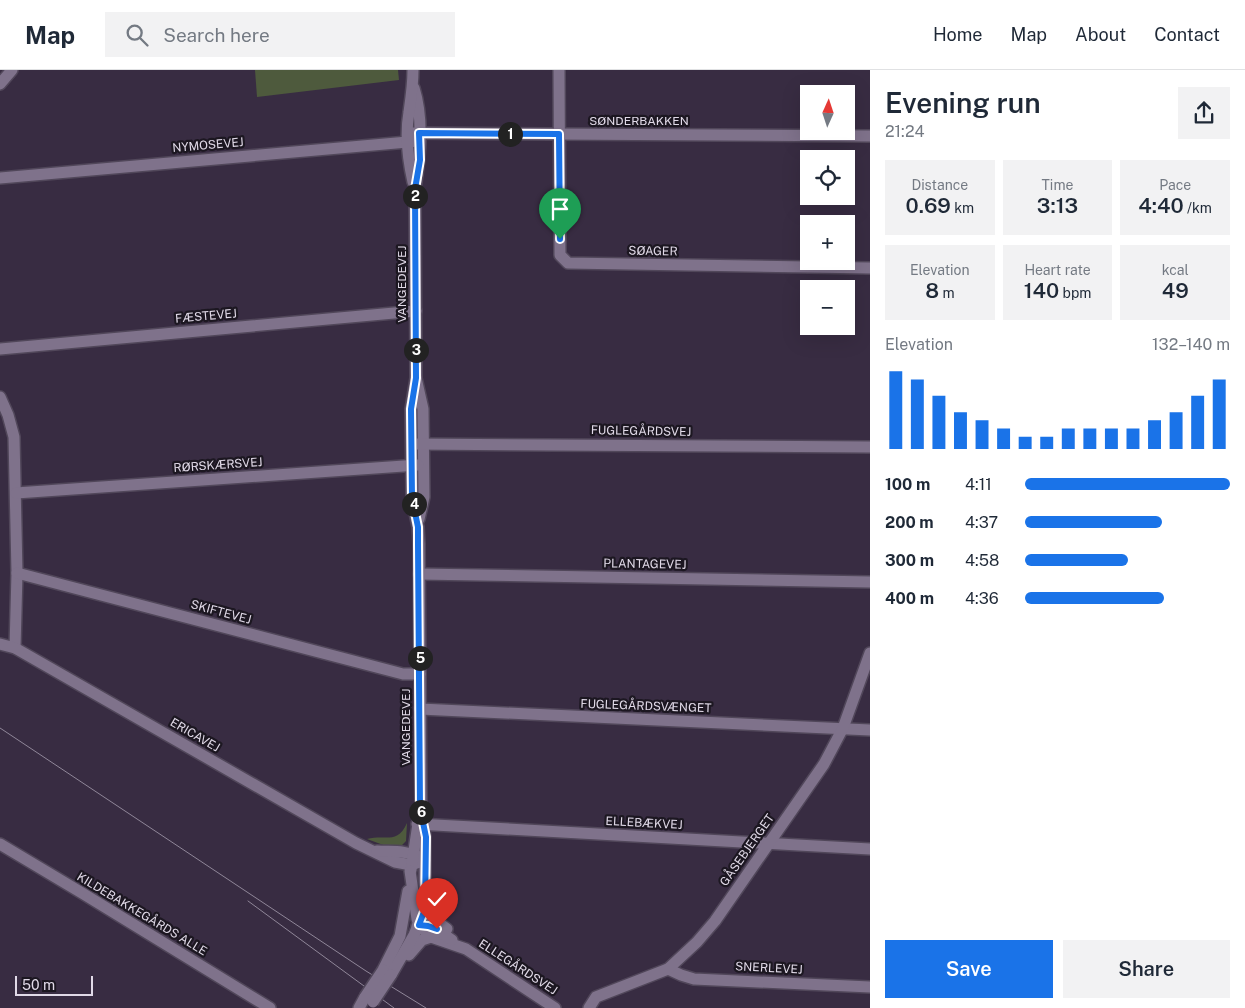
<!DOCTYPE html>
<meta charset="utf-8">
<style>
:root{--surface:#fff;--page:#f2f2f3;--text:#1f2937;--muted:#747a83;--line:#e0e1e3;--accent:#1a73e8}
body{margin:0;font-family:"Public Sans",sans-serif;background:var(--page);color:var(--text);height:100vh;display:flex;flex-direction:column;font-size:19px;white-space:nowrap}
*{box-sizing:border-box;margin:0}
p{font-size:16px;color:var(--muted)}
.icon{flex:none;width:28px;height:28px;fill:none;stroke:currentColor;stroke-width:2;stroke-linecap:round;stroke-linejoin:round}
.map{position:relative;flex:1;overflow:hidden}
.panel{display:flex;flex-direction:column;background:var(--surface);width:375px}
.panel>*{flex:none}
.needle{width:32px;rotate:3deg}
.controls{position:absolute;left:800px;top:15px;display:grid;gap:10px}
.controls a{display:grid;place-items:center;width:55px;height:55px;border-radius:0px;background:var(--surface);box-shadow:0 5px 20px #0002;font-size:25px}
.scale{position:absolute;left:15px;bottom:12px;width:78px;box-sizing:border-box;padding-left:5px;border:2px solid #e1dae8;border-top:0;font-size:14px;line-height:18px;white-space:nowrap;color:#e1dae8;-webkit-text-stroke:4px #1c1721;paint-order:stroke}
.pin{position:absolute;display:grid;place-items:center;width:42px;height:42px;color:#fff;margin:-51px -21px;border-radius:50% 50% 50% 0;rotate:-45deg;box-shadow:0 0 5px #0007}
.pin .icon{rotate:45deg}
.km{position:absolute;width:25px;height:25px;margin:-12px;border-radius:50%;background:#222;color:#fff;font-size:14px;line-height:25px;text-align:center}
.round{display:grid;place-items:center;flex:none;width:52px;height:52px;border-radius:0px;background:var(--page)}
.summary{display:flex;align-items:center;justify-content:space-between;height:85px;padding:0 15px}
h1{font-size:28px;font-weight:600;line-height:38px}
.figures{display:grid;grid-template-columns:repeat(3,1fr);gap:8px;height:85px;padding:5px 15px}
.figures div{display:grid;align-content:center;border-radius:0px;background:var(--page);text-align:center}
.figures b{font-size:21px;font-weight:600}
.figures small{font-size:14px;font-weight:400}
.figures p{font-size:14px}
.chart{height:140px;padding:10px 15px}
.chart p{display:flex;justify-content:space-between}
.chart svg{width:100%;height:90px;margin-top:5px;stroke:var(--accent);stroke-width:6}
.primary-button{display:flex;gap:10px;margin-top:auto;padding:10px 15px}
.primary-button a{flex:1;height:58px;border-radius:0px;background:var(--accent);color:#fff;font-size:20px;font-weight:600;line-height:58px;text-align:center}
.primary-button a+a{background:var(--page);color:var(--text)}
ul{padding:0 15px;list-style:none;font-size:16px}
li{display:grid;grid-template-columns:80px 60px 1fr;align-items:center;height:38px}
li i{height:12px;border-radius:6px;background:var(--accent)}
header{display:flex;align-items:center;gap:30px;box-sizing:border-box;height:70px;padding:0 25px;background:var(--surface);border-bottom:1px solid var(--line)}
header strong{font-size:24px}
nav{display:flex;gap:28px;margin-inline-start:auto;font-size:18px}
.search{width:350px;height:45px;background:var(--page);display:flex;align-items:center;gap:12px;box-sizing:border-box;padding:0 18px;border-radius:0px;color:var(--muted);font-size:19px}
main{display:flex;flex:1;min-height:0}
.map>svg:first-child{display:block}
</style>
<header>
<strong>Map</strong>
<div class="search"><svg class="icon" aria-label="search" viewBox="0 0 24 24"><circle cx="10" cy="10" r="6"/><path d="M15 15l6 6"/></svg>Search here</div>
<nav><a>Home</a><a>Map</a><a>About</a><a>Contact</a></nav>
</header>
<main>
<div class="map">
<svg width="870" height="938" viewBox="0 0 870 938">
<rect width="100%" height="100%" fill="#382c42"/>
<g fill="#4e5a3d">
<polygon points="255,0 398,0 399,10 257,27"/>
<path d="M407,753L406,771L399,778L386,776L367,769C386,764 397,775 407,753Z"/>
</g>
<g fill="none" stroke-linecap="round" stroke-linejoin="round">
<defs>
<g id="minor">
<polyline points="559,0 560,185 568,193 870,198"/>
<polyline points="0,14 12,0"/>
<path d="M414,18C424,50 420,86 415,119L416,308L423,339L424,427L419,449"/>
<polyline points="408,63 870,66"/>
<polyline points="0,108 419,71"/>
<path d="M413,112C408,90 405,65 409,42C411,28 413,15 413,0"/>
<polyline points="0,279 416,241"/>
<polyline points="0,327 8,345 14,367 17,503 15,578"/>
<polyline points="412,374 870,377"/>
<polyline points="16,423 418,395"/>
<polyline points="17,503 403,604 420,604"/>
<polyline points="419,504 870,512"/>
<polyline points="0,574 15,578 356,773 395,792 411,795 425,790"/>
<polyline points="420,639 870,660"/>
<polyline points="417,754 870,779"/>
<polyline points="0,774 82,823 270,938"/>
<path d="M377,781C390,782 405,780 417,786"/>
<polyline points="411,800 419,747"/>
<polyline points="410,801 417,849 419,855 431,867 466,879 555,938"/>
<polyline points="425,839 431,847 447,859"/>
<polyline points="417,856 433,857 452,870"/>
<polyline points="409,885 422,870 431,867"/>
<polyline points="668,899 681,905 694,909 870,917"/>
<polyline points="383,900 400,866 408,821"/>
<polyline points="391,905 414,865 425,839 425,767 421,738 419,474 418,457 412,428 411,339 416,308"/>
<polyline points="359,938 365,927"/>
<polyline points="589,938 596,927 668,899 697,872 715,851 824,694 843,658 870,583"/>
</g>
</defs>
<use href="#minor" stroke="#51475a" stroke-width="14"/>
<use href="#minor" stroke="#7f728b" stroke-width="11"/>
<g stroke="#908799" stroke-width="1">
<polyline points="0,658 366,901 426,938"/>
<polyline points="248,831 394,938"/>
</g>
<defs>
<g id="minor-bridge">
<polyline points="365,927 383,900"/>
<polyline points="373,932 391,905"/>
</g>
</defs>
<use href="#minor-bridge" stroke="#51475a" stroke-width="14" stroke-linecap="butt"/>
<use href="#minor-bridge" stroke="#7f728b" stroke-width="11"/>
</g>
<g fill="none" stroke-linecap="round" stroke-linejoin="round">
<defs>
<polyline id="route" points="437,859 428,856 419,855 425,839 426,767 420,738 418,474 418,457 412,428 411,339 416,308 415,119 420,90 419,63 559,64 560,169"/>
</defs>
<use href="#route" stroke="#fff" stroke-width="10"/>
<use href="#route" stroke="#1a73e8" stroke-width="6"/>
</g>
<g text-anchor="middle" stroke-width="4.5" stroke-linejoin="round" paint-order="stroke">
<g font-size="12" fill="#e1dae8" stroke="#1c1721">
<text x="639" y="55">SØNDERBAKKEN</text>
<text transform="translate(208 75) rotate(-5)" y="4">NYMOSEVEJ</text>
<text transform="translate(653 181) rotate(1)" y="4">SØAGER</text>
<text transform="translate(402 214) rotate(-90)" y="4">VANGEDEVEJ</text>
<text transform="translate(206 246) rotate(-5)" y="4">FÆSTEVEJ</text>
<text transform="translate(641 361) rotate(1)" y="4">FUGLEGÅRDSVEJ</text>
<text transform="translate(218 395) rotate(-4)" y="4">RØRSKÆRSVEJ</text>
<text transform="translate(645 494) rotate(1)" y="4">PLANTAGEVEJ</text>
<text transform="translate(221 542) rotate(15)" y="4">SKIFTEVEJ</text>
<text transform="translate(646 636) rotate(2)" y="4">FUGLEGÅRDSVÆNGET</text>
<text transform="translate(406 657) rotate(-90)" y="4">VANGEDEVEJ</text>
<text transform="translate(195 665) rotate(30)" y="4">ERICAVEJ</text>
<text transform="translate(644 753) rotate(3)" y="4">ELLEBÆKVEJ</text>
<text transform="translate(747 780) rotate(-55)" y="4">GÅSEBJERGET</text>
<text transform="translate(142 844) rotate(31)" y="4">KILDEBAKKEGÅRDS ALLE</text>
<text transform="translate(518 897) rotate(33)" y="4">ELLEGÅRDSVEJ</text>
<text transform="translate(769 898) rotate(3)" y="4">SNERLEVEJ</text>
</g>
</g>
</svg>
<div class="controls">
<a><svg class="needle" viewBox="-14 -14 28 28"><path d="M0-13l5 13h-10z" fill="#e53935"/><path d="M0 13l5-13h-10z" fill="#747a83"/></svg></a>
<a><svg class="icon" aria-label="locate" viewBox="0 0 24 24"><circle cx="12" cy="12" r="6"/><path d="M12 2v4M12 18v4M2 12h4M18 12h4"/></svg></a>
<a>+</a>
<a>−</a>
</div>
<div class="scale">50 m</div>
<div class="pin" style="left:560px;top:169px;background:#1e9e55"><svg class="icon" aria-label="arrive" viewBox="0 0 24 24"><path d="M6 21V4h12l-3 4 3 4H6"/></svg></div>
<div class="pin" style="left:437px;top:859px;background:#d93025"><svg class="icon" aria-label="check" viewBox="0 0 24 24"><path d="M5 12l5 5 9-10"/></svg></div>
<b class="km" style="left:510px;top:64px">1</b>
<b class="km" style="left:415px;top:126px">2</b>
<b class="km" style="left:416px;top:280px">3</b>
<b class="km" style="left:414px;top:434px">4</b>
<b class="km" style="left:420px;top:588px">5</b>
<b class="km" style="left:421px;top:742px">6</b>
</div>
<section class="panel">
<div class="summary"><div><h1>Evening run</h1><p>21:24</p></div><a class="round"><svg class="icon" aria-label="share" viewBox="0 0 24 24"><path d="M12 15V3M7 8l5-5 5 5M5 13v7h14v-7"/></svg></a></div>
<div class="figures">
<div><p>Distance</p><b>0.69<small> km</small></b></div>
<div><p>Time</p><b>3:13</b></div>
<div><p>Pace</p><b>4:40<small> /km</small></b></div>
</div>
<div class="figures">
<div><p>Elevation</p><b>8<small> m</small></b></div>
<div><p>Heart rate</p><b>140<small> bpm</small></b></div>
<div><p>kcal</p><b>49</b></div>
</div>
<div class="chart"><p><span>Elevation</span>132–140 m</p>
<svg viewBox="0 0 160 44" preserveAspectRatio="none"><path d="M5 44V6M15 44V10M25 44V18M35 44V26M45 44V30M55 44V34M65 44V38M75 44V38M85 44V34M95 44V34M105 44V34M115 44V34M125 44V30M135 44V26M145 44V18M155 44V10"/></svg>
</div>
<ul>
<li><b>100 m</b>4:11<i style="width:100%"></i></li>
<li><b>200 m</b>4:37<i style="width:67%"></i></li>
<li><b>300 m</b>4:58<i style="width:50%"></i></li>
<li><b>400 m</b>4:36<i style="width:68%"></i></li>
</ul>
<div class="primary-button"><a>Save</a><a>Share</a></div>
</section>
</main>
